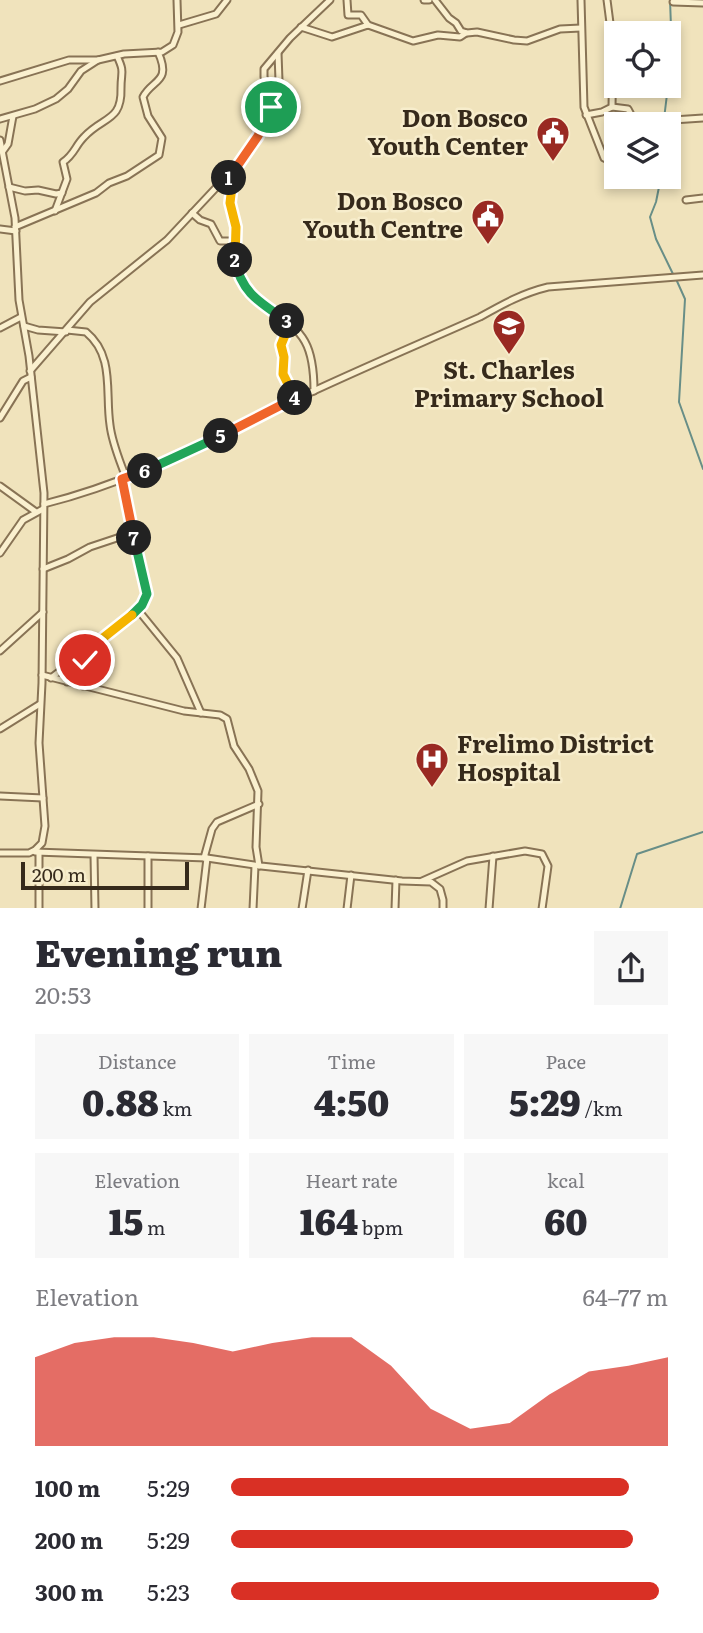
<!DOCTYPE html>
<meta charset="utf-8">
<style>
:root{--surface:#fff;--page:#f7f7f7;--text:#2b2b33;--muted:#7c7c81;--accent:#d93025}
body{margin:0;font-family:Literata,serif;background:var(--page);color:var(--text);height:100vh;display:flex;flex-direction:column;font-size:26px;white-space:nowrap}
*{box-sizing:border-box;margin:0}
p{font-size:23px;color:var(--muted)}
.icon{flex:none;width:38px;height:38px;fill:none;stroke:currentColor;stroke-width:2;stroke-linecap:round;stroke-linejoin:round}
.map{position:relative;height:908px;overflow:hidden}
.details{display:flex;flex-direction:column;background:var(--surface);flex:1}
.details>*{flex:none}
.buttons{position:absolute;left:604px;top:21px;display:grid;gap:14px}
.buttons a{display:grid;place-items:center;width:77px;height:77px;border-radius:0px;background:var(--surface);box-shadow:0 4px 10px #0003;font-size:35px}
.scale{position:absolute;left:21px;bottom:18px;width:168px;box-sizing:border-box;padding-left:7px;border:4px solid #362a1b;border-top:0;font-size:19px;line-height:24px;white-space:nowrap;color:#362a1b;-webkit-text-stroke:5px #f7edcc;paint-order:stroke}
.pin{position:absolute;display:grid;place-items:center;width:60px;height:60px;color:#fff;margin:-30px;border:4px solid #fff;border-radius:50%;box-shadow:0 2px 7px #0007}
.km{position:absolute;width:35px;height:35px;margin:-18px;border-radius:50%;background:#222;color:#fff;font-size:19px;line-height:35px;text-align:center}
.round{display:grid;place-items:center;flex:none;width:74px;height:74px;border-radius:0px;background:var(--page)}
.summary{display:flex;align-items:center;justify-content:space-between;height:119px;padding:0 35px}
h1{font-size:38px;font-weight:800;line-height:52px}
.stats{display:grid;grid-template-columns:repeat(3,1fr);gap:10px;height:119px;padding:7px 35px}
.stats div{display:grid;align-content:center;border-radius:0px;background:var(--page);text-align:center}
.stats b{font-size:35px;font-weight:800}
.stats small{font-size:19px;font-weight:400}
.stats p{font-size:19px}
.chart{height:196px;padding:14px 35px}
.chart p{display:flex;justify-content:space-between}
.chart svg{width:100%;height:126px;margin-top:7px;fill:var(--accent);opacity:.7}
ul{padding:0 35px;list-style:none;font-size:23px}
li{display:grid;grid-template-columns:112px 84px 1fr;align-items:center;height:52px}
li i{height:18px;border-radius:9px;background:var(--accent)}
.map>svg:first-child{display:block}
</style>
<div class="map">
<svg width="703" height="909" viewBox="0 0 703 909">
<rect width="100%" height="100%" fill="#f0e3bc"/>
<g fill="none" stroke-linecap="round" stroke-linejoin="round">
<g stroke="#688e87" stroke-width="2">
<polyline points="668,81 672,54 670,0"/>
<polyline points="664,119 668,86"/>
<polyline points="661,177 656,202 650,217 656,239 673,274"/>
<polyline points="676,279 685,299 679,402 703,469"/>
<polyline points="620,909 637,854 703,832"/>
</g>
<defs>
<g id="street">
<polyline points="347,0 348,15 361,15 368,25"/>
<polyline points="424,0 429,0"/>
<polyline points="435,0 449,18 456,23 461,31 467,33 477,32 514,40 527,41 560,29 581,28"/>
<polyline points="581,0 584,107 604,158 610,161 616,157"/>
<polyline points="673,2 703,3"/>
<polyline points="179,25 216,14 227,0"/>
<polyline points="301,27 332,37 368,25 413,41 438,35 460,37 466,33"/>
<polyline points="0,81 69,60 98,60 124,54 162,52 173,45 178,32 177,0"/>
<polyline points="271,96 279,81 278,53"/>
<polyline points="612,107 628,109 636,124"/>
<polyline points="586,115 602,112 612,107 613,46 607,0"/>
<polyline points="0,119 35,109 56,99 68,89 81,71 98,60"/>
<polyline points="657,124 673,120 703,118"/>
<polyline points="0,140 15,218 19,300 29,356 44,493 42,683 39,743 45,826 42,843 35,850 29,853 0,853"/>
<polyline points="3,151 8,144 13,116"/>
<path d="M227,176C234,185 229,191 230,202C231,211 235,219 236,228C238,246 231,264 241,281C247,292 257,300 268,307C305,332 314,346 314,391"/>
<polyline points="9,187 25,191 38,190 56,194 62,193"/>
<polyline points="686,200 703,198"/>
<path d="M55,211L67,179L63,162C74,155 75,146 84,137C103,116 122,122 121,88C121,71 125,73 117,56"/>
<polyline points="192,213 200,220 211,224 220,241 229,241 235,247"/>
<path d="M15,227L96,193L109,183L127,176L159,155L162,138L148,116L143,97C152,79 172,83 158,52"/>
<polyline points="0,229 16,231"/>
<polyline points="290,322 281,342 284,357 283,370 295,399"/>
<polyline points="24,326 38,330 66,332"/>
<polyline points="0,328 21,317"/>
<path d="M67,330L86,332C115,356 105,392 110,425C112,443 120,461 126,478"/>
<polyline points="30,371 90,302 167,240 227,176 248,151 268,117 271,107 272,99 264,77 264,69 290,38 330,0"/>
<polyline points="0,418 23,381 31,377"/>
<polyline points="0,486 36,512"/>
<path d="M44,504C133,482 208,441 290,402C353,372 417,345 480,317C503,304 523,293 548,287L703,275"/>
<polyline points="0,553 23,520 43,509"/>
<polyline points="43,569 68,559 90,547 132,533"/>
<polyline points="138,610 177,658 201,713"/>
<polyline points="0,651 43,612"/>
<polyline points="42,675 184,711 220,715 227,719 234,746 249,769 258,791 256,847 259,866"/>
<polyline points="51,678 131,616 145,599 146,587 131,530 122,479"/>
<polyline points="67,682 84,662 84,653"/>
<polyline points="83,686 93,675 102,669"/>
<polyline points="0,729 40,704"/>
<polyline points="0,796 43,798"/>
<polyline points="35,852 207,858 261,866 402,881 431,882 440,889 443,900 443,909"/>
<polyline points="39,852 39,909"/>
<polyline points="94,855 95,909"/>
<polyline points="204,858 212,829 217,822 259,804"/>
<polyline points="422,881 467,861 525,851 542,854 548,866 542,909"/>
<polyline points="148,909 148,856"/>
<polyline points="201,909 207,858"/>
<polyline points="253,909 255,866"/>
<polyline points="302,909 308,870"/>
<polyline points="347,909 351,875"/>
<polyline points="395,909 396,880"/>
<polyline points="489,909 493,856"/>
</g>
</defs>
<use href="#street" stroke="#887355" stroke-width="9"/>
<use href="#street" stroke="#faf0cf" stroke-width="5"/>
</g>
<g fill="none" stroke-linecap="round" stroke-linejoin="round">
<defs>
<polyline id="split-1" points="229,178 258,136 271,107"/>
<polyline id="split-2" points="229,178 232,186 230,203 236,227 235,260"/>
<path id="split-3" d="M235,260C241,293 261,303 287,321"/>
<polyline id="split-4" points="287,321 290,323 281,345 284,357 283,374 295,398"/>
<polyline id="split-5" points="221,436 295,398"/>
<polyline id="split-6" points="145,471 221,436"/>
<polyline id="split-7" points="134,538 122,479 145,471"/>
<polyline id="split-8" points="132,615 142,605 147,594 134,538"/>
<polyline id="split-9" points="85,660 84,653 132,615"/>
</defs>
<use href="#split-1" stroke="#fff" stroke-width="14"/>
<use href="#split-2" stroke="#fff" stroke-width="14"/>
<use href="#split-3" stroke="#fff" stroke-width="14"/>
<use href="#split-4" stroke="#fff" stroke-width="14"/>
<use href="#split-5" stroke="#fff" stroke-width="14"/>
<use href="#split-6" stroke="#fff" stroke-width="14"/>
<use href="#split-7" stroke="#fff" stroke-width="14"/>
<use href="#split-8" stroke="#fff" stroke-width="14"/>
<use href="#split-9" stroke="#fff" stroke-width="14"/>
<use href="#split-1" stroke="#f0652b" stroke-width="9"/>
<use href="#split-2" stroke="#f5b400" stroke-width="9"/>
<use href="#split-3" stroke="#22a559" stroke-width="9"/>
<use href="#split-4" stroke="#f5b400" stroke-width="9"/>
<use href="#split-5" stroke="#f0652b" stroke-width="9"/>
<use href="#split-6" stroke="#22a559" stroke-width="9"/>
<use href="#split-7" stroke="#f0652b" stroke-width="9"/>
<use href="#split-8" stroke="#22a559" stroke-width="9"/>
<use href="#split-9" stroke="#f5b400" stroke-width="9"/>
</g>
<defs>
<symbol id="civic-pin" viewBox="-11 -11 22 30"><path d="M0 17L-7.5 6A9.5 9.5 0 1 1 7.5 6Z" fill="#992922" stroke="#f7edcc"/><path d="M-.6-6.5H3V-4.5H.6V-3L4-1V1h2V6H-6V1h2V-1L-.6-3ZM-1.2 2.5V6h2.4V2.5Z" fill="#fff"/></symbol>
<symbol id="school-pin" viewBox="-11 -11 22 30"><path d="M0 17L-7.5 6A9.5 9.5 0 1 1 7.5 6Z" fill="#992922" stroke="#f7edcc"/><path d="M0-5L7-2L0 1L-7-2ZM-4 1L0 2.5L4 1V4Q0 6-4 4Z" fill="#fff"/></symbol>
<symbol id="hospital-pin" viewBox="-11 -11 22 30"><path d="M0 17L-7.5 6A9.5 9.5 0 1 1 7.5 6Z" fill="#992922" stroke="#f7edcc"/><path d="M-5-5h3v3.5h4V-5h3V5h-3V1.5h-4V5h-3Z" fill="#fff"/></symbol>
</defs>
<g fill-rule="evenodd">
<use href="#civic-pin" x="534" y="114" width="38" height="52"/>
<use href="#civic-pin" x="469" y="197" width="38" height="52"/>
<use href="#school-pin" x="490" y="307" width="38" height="52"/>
<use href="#hospital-pin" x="413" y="740" width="38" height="52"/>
</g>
<g text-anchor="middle" stroke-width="5" stroke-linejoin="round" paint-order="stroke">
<g font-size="24" font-weight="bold" fill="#362a1b" stroke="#f7edcc" text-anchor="end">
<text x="528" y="127">Don Bosco<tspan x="528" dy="28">Youth Center</tspan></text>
<text x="463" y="210">Don Bosco<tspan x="463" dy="28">Youth Centre</tspan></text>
<text x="509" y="379" text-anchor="middle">St. Charles<tspan x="509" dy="28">Primary School</tspan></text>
<text x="457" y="753" text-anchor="start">Frelimo District<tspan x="457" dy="28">Hospital</tspan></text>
</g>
</g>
</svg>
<div class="buttons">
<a><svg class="icon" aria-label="locate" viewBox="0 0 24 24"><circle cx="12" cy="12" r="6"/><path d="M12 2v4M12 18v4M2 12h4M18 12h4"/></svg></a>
<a><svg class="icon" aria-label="layers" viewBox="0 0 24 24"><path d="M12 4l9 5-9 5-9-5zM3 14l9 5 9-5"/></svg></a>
</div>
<div class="scale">200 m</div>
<div class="pin" style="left:271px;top:107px;background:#1e9e55"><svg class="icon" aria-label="arrive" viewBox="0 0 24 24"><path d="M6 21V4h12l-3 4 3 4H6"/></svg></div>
<div class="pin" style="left:85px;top:660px;background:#d93025"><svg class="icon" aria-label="check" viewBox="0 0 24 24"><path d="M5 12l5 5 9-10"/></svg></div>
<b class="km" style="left:229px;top:178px">1</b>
<b class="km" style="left:235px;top:260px">2</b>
<b class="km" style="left:287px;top:321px">3</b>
<b class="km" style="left:295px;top:398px">4</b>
<b class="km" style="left:221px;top:436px">5</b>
<b class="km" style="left:145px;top:471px">6</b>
<b class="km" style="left:134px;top:538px">7</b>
</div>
<section class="details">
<div class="summary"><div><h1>Evening run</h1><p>20:53</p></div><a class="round"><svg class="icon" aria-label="share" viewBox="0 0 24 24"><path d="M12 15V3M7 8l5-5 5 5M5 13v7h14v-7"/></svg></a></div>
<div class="stats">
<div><p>Distance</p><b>0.88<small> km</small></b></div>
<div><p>Time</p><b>4:50</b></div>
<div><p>Pace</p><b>5:29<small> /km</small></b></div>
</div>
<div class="stats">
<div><p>Elevation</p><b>15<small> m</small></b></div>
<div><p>Heart rate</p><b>164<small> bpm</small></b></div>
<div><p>kcal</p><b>60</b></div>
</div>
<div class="chart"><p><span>Elevation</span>64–77 m</p>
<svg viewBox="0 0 160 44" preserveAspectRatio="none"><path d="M0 44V13L10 8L20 6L30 6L40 8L50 11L60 8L70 6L80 6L90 16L100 31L110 38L120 36L130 26L140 18L150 16L160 13V44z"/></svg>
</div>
<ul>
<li><b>100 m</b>5:29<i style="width:91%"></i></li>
<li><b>200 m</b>5:29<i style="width:92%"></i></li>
<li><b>300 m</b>5:23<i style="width:98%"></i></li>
</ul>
</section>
